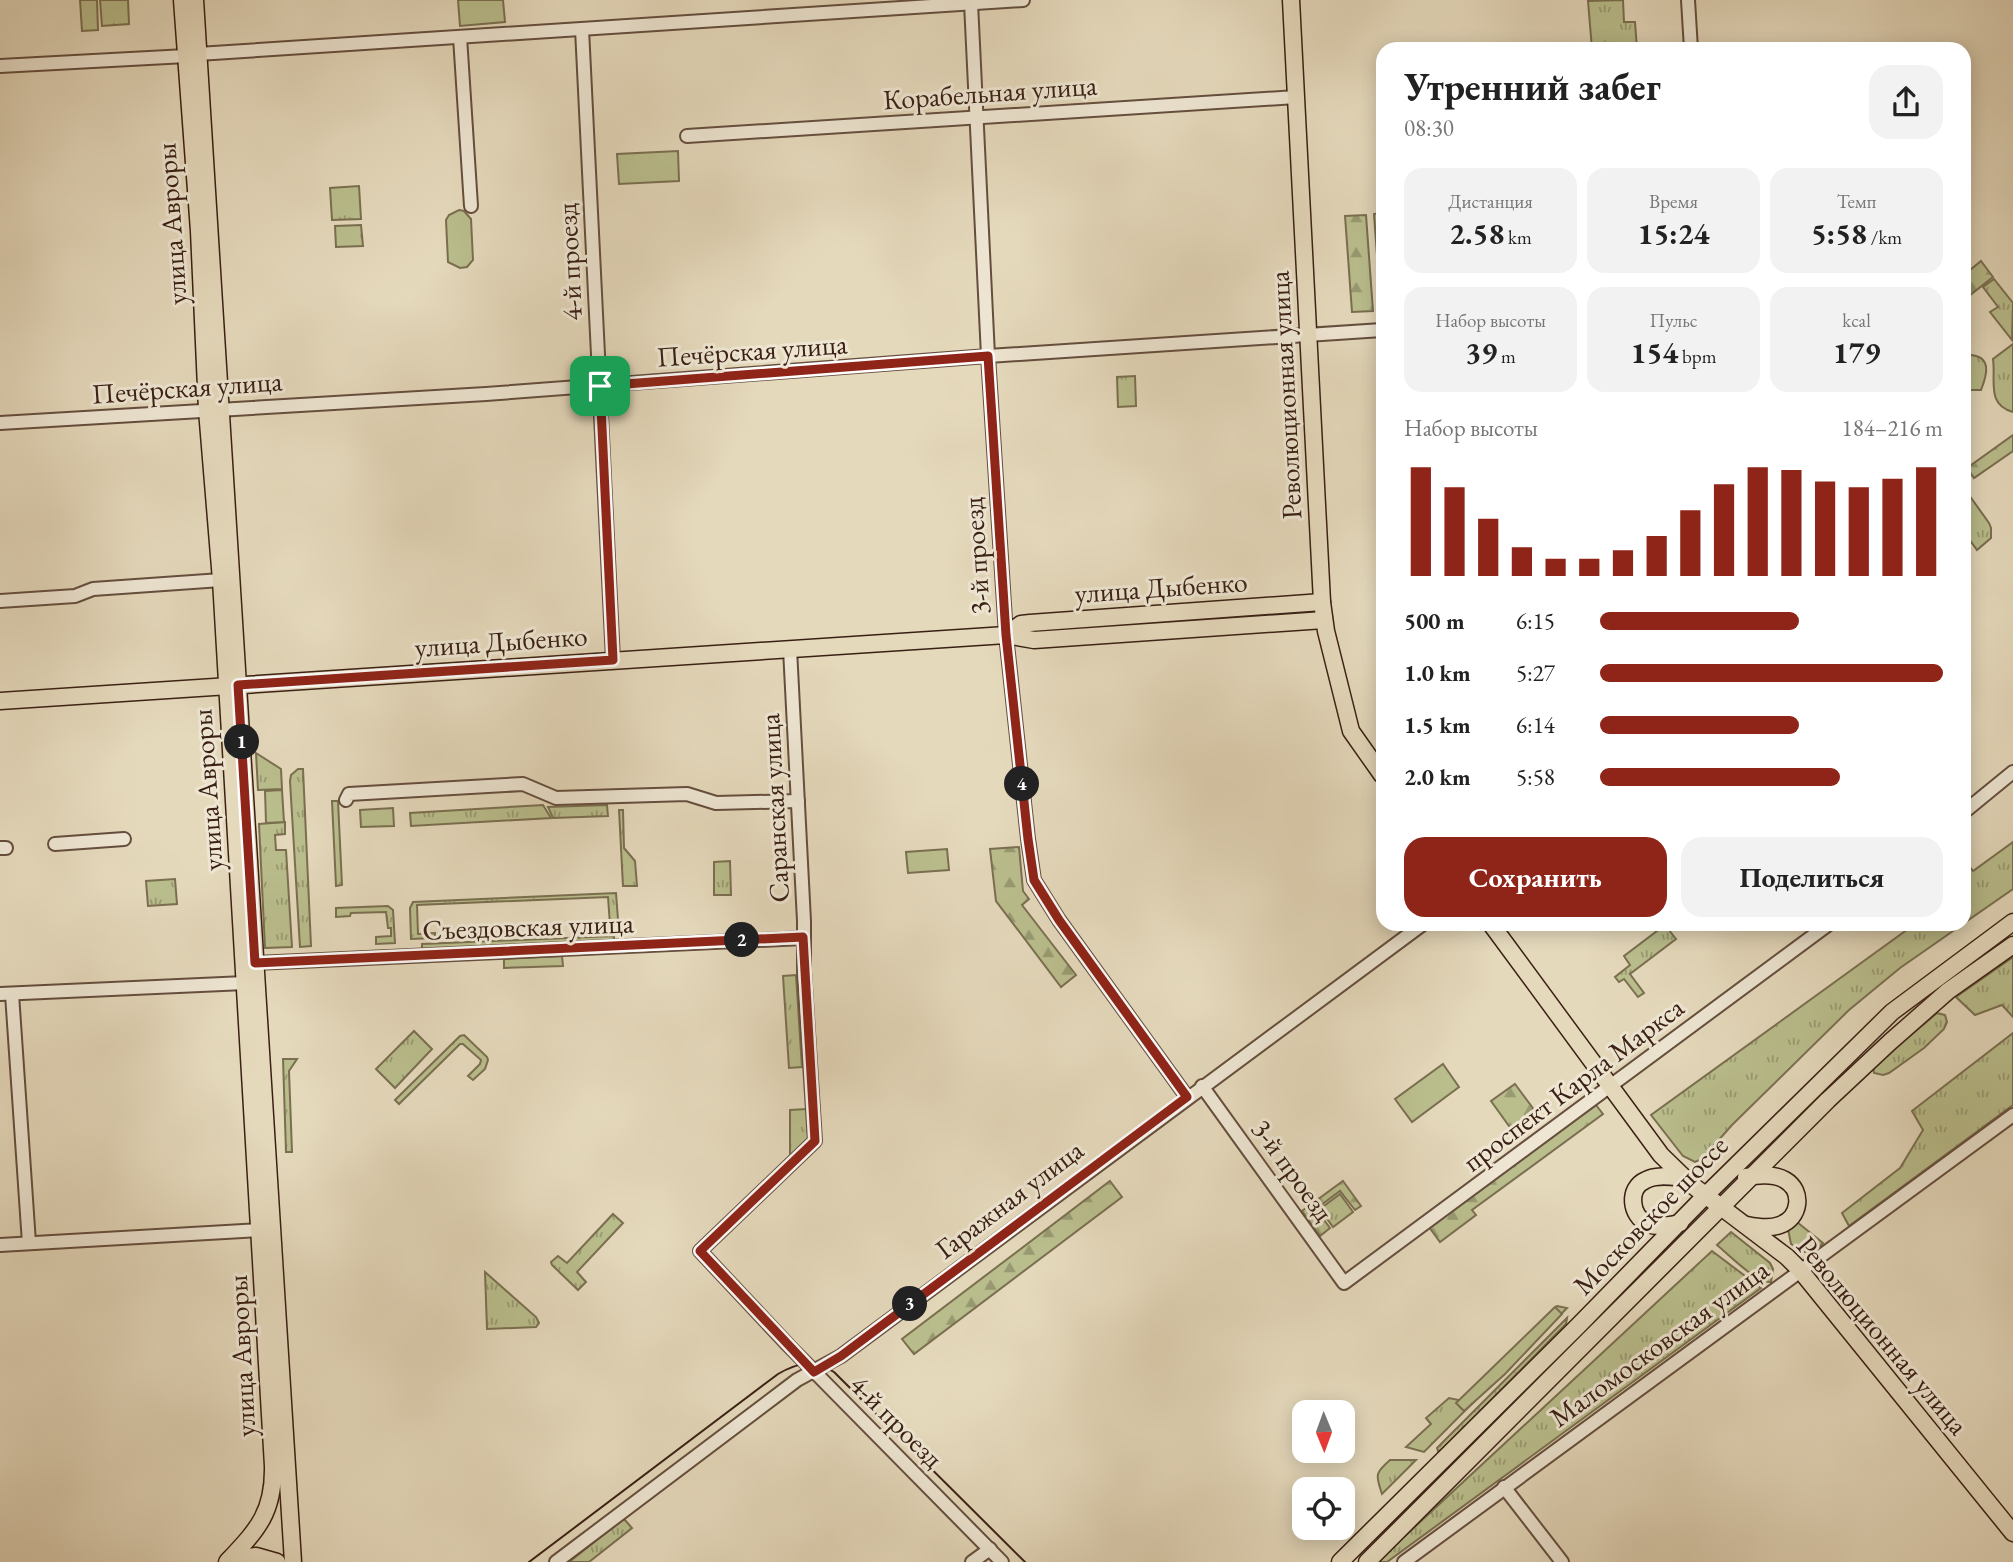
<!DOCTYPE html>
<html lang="ru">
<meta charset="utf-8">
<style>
:root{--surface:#fff;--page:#f2f2f2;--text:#222;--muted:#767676;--accent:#8f2418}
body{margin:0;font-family:"EB Garamond",serif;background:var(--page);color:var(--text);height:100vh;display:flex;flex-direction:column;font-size:26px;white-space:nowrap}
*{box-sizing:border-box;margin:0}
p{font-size:23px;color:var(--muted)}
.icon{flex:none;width:38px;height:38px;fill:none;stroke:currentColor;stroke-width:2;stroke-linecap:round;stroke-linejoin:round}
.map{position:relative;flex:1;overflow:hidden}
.sheet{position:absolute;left:1376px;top:42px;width:595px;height:889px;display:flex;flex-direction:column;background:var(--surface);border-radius:21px;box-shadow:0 4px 18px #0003}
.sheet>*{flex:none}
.needle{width:46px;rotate:179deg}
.buttons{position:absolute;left:1292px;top:1400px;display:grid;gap:14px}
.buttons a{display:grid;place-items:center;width:63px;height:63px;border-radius:14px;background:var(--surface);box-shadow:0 4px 18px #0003;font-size:35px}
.pin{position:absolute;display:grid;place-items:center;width:60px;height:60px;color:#fff;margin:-30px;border-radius:14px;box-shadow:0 4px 10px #0006}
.km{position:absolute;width:35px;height:35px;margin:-18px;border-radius:50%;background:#222;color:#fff;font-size:19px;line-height:35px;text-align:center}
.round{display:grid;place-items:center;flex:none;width:74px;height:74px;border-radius:21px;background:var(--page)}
.head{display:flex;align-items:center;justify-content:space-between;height:119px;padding:0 28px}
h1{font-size:38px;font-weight:700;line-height:52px}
.metrics{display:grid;grid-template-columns:repeat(3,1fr);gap:10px;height:119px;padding:7px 28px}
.metrics div{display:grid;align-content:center;border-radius:18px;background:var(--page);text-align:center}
.metrics b{font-size:30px;font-weight:700}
.metrics small{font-size:19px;font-weight:400}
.metrics p{font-size:19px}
.chart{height:196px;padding:14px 28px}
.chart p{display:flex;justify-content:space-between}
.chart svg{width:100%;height:126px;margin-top:7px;stroke:var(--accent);stroke-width:6}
.primary-button{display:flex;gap:14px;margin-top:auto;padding:14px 28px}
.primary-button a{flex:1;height:80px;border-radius:21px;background:var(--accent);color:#fff;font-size:28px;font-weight:700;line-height:80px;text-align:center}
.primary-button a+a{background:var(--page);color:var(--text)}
ul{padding:0 28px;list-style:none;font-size:23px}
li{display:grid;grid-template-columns:112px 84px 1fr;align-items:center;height:52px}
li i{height:18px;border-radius:9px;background:var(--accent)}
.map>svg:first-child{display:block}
</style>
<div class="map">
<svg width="2013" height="1562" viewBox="0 0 2013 1562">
<defs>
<pattern id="grass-tufts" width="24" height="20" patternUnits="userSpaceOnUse" patternTransform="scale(1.75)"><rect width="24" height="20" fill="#babe8d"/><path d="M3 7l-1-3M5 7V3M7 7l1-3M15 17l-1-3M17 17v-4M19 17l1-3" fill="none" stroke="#989a72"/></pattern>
<pattern id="forest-firs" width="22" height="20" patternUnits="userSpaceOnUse" patternTransform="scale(1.75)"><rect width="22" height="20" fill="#babe8d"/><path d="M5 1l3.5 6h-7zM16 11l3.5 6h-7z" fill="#989a72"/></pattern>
</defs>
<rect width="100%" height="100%" fill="#e5d9bc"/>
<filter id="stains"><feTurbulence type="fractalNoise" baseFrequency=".00286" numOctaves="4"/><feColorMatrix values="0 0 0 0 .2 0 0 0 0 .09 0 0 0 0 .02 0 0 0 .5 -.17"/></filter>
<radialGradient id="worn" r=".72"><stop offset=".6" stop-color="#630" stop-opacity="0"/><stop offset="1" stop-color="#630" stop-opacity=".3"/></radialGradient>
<g fill="url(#grass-tufts)" stroke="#7a6f50" stroke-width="2">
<polygon points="100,0 128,0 129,24 102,26"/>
<polygon points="1623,0 1624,22 1635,22 1637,49 1592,49 1588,1"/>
<polygon points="359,186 361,219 332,220 330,188"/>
<polygon points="361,225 363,246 336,247 335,226"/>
<polygon points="1994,279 2013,303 2012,340 1990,312 1998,307 1983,287"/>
<path d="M2013,344V412C1986,405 1996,380 1993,359Z"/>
<path d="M1971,355C1992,357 1987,375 1981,390H1964V361Z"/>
<polygon points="1135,376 1136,406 1118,407 1117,377"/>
<polygon points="1964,488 1989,523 1991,528 1991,538 1977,550 1964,532"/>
<polygon points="1294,610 1294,615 1028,635 1025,629"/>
<polygon points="256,753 281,769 282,789 258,790"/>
<polygon points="298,769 303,769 311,946 300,947 290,781 291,775"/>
<polygon points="332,801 338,801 342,885 336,886"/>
<polygon points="543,805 551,818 411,826 410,813"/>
<polygon points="607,805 608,816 553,818 548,807"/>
<polygon points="619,810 623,810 624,848 635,861 637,886 623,886"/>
<polygon points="285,822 285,834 275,835 276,850 286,850 292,947 265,948 259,824"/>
<polygon points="2013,842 2013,889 1964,923 1964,859 1973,871"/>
<polygon points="730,861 731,895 714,895 714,862"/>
<polygon points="175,879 177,904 148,906 146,881"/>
<polygon points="616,893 619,933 597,934 597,926 610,925 608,897 417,905 418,934 435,933 435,938 411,939 410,908 413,902"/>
<polygon points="388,906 393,910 395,943 376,944 376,937 391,936 391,928 388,928 386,912 351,913 350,916 336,917 336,908"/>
<polygon points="1915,924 1963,924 1900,968 1849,1010 1732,1125 1702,1159 1695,1162 1683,1156 1651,1115"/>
<polygon points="1665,925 1676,939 1630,974 1644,993 1638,997 1624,979 1619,982 1615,977 1630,965 1624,956"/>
<polygon points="614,936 614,946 422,951 422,944"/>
<polygon points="562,956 563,966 504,968 504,959"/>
<polygon points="2013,957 2013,1017 2002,1005 1975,1015 1956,997"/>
<polygon points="796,975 802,1067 789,1068 783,976"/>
<polygon points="1937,1013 1945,1015 1947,1022 1944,1029 1924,1048 1889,1073 1883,1075 1874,1073 1873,1067"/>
<polygon points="414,1031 432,1049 395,1088 376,1069"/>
<polygon points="2013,1033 2013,1105 1849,1226 1842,1213 1900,1168 1923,1130 1912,1111"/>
<polygon points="464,1035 487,1057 488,1060 485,1069 473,1080 468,1076 480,1064 481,1060 463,1044 460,1044 399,1104 395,1100 460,1036"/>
<polygon points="283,1059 297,1059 289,1071 292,1152 286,1152"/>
<polygon points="807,1109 810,1140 790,1158 790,1110"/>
<polygon points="1340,1194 1353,1212 1333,1227 1320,1209"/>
<polygon points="613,1214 623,1223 577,1272 586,1282 578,1290 552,1265 551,1262 558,1256 567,1263"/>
<polygon points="1792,1218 1823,1243 1816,1250 1804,1252 1791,1244 1788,1229"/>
<path d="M1731,1232L1770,1263L1773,1269L1771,1282C1756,1283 1729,1255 1717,1245Z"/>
<polygon points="1712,1251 1761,1288 1387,1562 1377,1562"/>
<polygon points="485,1272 536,1317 539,1323 536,1327 487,1329"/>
<polygon points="1557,1306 1567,1308 1424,1452 1406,1447 1431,1424 1426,1418 1449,1398 1463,1401"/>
<polygon points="1567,1318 1566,1324 1441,1450 1438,1451 1437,1448"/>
<path d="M1390,1460H1416L1382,1494C1376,1475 1374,1474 1390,1460Z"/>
<polygon points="622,1520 625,1520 632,1528 589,1562 569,1562"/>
</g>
<g fill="url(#forest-firs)" stroke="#7a6f50" stroke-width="2">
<polygon points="1382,213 1382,310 1381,310 1374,214"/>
<polygon points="1366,215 1373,311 1352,312 1345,216"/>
<polygon points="1981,261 1993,277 1964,300 1964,275"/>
<polygon points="2013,435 2013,451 1974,478 1967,468"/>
<polygon points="1019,847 1023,891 1029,899 1022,905 1076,975 1061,987 996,901 990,849"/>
<polygon points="1515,1084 1541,1119 1517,1137 1491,1101"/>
<polygon points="1596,1105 1603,1114 1472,1210 1476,1215 1440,1242 1429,1227"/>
<polygon points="1110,1181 1122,1197 914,1354 902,1339"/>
<polygon points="1343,1181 1361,1206 1355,1210 1340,1191 1316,1209 1330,1228 1320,1236 1302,1211"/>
<polygon points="1555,1307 1562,1314 1505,1374 1464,1411 1456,1403"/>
</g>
<g fill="#babe8d" stroke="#7a6f50" stroke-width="2">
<polygon points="80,0 97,0 98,30 82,31"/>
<polygon points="458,0 503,0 505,22 460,26"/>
<polygon points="678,151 679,181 619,184 617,154"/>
<polygon points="459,210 464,211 471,219 473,260 467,267 460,268 448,262 446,220 449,215"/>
<polygon points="282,790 284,822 266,823 265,791"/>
<polygon points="393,808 394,826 361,827 360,810"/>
<polygon points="947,849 949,870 908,873 906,852"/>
<polygon points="1443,1064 1459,1087 1412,1122 1395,1099"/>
</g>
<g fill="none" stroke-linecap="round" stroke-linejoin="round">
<defs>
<g id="minor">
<polyline points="1688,0 1691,49"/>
<polyline points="971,3 988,356 1006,635 1028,839 1034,880 1059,920 1187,1097"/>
<polyline points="582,29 613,660"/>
<polyline points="460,37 471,206"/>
<polyline points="198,54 1023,0"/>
<polyline points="0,66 186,56"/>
<polyline points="687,136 1296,97"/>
<polyline points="0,423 486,394 988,356 1382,330"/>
<polyline points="0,601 75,596 93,589 221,580"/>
<polyline points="790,649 804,921 804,970 815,1141 700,1251 789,1346 1002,1562"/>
<polyline points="346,800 349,794 523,784 556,798 687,794 716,803 798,801"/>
<polyline points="1964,812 2013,772"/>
<polyline points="55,844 124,839"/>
<polyline points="0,848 6,848"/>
<polyline points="255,963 804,938"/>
<polyline points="0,994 245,983"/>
<polyline points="12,994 29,1243"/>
<polyline points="1202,1086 1344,1283 1829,924"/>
<polyline points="0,1245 261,1230"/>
<polyline points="1504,1487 1562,1562"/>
<polyline points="556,1562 797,1380 841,1356 1423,924"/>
<polyline points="972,1562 990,1549"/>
<polyline points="1404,1562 2013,1115"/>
</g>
<g id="major">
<path d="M182,0L199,231L207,410L221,580L273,1466C274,1513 257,1530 227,1562"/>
<polyline points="195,0 293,1562"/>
<polyline points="1291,0 1322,602 1326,631 1351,731 1382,775"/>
<polyline points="1006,635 1021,624 1030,623 1322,602"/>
<polyline points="0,701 1006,635 1034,640 1324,620"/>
<polyline points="1491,924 1661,1155 1692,1185 1787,1257 1800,1270 2013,1533"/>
<path d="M1746,1177C1758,1175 1775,1174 1785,1180C1804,1191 1800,1218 1780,1225C1770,1229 1757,1227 1747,1225"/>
<path d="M1680,1223C1670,1225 1658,1228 1648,1224C1630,1216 1627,1188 1646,1180C1657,1174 1672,1177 1684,1178"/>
<polyline points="229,1560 256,1556 277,1562"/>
<polyline points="1340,1562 1577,1327 1706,1195 1892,1012 2013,922"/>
<polyline points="1367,1562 1828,1100 1890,1042 1948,991 2013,945"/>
</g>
</defs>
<use href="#minor" stroke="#654e3e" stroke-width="16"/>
<use href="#major" stroke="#3a2014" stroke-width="19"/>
<use href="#minor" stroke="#eee6d3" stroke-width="12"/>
<use href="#major" stroke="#e5d9bc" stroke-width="16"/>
<path stroke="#3a2014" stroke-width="2" d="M529,1562L778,1374C799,1362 813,1359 834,1372L1025,1562"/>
</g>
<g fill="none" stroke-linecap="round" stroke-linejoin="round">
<defs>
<polygon id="route" points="988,356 1006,635 1028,839 1034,880 1059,920 1187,1097 841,1356 814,1372 700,1251 815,1141 803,937 255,963 238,685 613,660 600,386"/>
</defs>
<use href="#route" stroke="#fff" stroke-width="14"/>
<use href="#route" stroke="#8f2418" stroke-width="9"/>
</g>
<g text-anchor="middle" stroke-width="6" stroke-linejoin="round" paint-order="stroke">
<g font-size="28" fill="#3a2014" stroke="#eee6d3">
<text transform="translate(990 92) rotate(-4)" y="10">Корабельная улица</text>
<text transform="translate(171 224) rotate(-94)" y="10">улица Авроры</text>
<text transform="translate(569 262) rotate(-93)" y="10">4-й проезд</text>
<text transform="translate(752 350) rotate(-4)" y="10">Печёрская улица</text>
<text transform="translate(187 387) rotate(-4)" y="10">Печёрская улица</text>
<text transform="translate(1285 395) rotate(-93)" y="10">Революционная улица</text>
<text transform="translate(976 556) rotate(-94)" y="10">3-й проезд</text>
<text transform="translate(1161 587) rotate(-4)" y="10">улица Дыбенко</text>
<text transform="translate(501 641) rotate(-4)" y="10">улица Дыбенко</text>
<text transform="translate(207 790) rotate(-94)" y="10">улица Авроры</text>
<text transform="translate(774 808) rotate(-93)" y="10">Саранская улица</text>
<text transform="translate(528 926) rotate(-2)" y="10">Съездовская улица</text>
<text transform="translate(1573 1084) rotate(-37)" y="10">проспект Карла Маркса</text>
<text transform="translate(1293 1170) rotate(54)" y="10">3-й проезд</text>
<text transform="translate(1009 1199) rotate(-37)" y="10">Гаражная улица</text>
<text transform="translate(1650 1215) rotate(-46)" y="10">Московское шоссе</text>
<text transform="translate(1883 1335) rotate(50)" y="10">Революционная улица</text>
<text transform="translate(1659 1343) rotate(-36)" y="10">Маломосковская улица</text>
<text transform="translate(241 1356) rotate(-93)" y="10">улица Авроры</text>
<text transform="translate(897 1421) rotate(45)" y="10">4-й проезд</text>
</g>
</g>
<rect width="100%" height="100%" filter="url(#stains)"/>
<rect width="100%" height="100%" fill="url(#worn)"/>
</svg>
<div class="buttons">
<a><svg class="needle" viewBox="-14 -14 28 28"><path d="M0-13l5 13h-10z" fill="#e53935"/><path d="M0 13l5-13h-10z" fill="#767676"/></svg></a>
<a><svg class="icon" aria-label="locate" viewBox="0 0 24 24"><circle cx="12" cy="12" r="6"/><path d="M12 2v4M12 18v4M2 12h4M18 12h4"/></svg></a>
</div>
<div class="pin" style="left:600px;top:386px;background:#1e9e55"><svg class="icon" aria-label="arrive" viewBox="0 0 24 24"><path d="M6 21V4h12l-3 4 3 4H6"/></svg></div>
<b class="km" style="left:242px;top:742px">1</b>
<b class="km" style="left:742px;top:940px">2</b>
<b class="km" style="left:910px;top:1304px">3</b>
<b class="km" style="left:1022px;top:784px">4</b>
<section class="sheet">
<div class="head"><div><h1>Утренний забег</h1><p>08:30</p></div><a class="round"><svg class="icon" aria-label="share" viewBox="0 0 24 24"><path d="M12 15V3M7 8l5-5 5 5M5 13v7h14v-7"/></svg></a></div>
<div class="metrics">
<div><p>Дистанция</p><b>2.58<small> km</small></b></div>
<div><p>Время</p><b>15:24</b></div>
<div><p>Темп</p><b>5:58<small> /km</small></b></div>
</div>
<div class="metrics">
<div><p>Набор высоты</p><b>39<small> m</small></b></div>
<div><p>Пульс</p><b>154<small> bpm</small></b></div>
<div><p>kcal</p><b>179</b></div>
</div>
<div class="chart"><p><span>Набор высоты</span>184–216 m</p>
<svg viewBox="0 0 160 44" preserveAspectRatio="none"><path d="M5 44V6M15 44V13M25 44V24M35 44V34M45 44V38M55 44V38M65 44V35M75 44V30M85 44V21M95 44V12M105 44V6M115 44V7M125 44V11M135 44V13M145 44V10M155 44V6"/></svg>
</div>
<ul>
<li><b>500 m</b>6:15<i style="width:58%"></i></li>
<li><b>1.0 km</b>5:27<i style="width:100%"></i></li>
<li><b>1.5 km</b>6:14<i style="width:58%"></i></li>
<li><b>2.0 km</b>5:58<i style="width:70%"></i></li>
</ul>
<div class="primary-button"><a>Сохранить</a><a>Поделиться</a></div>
</section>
</div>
